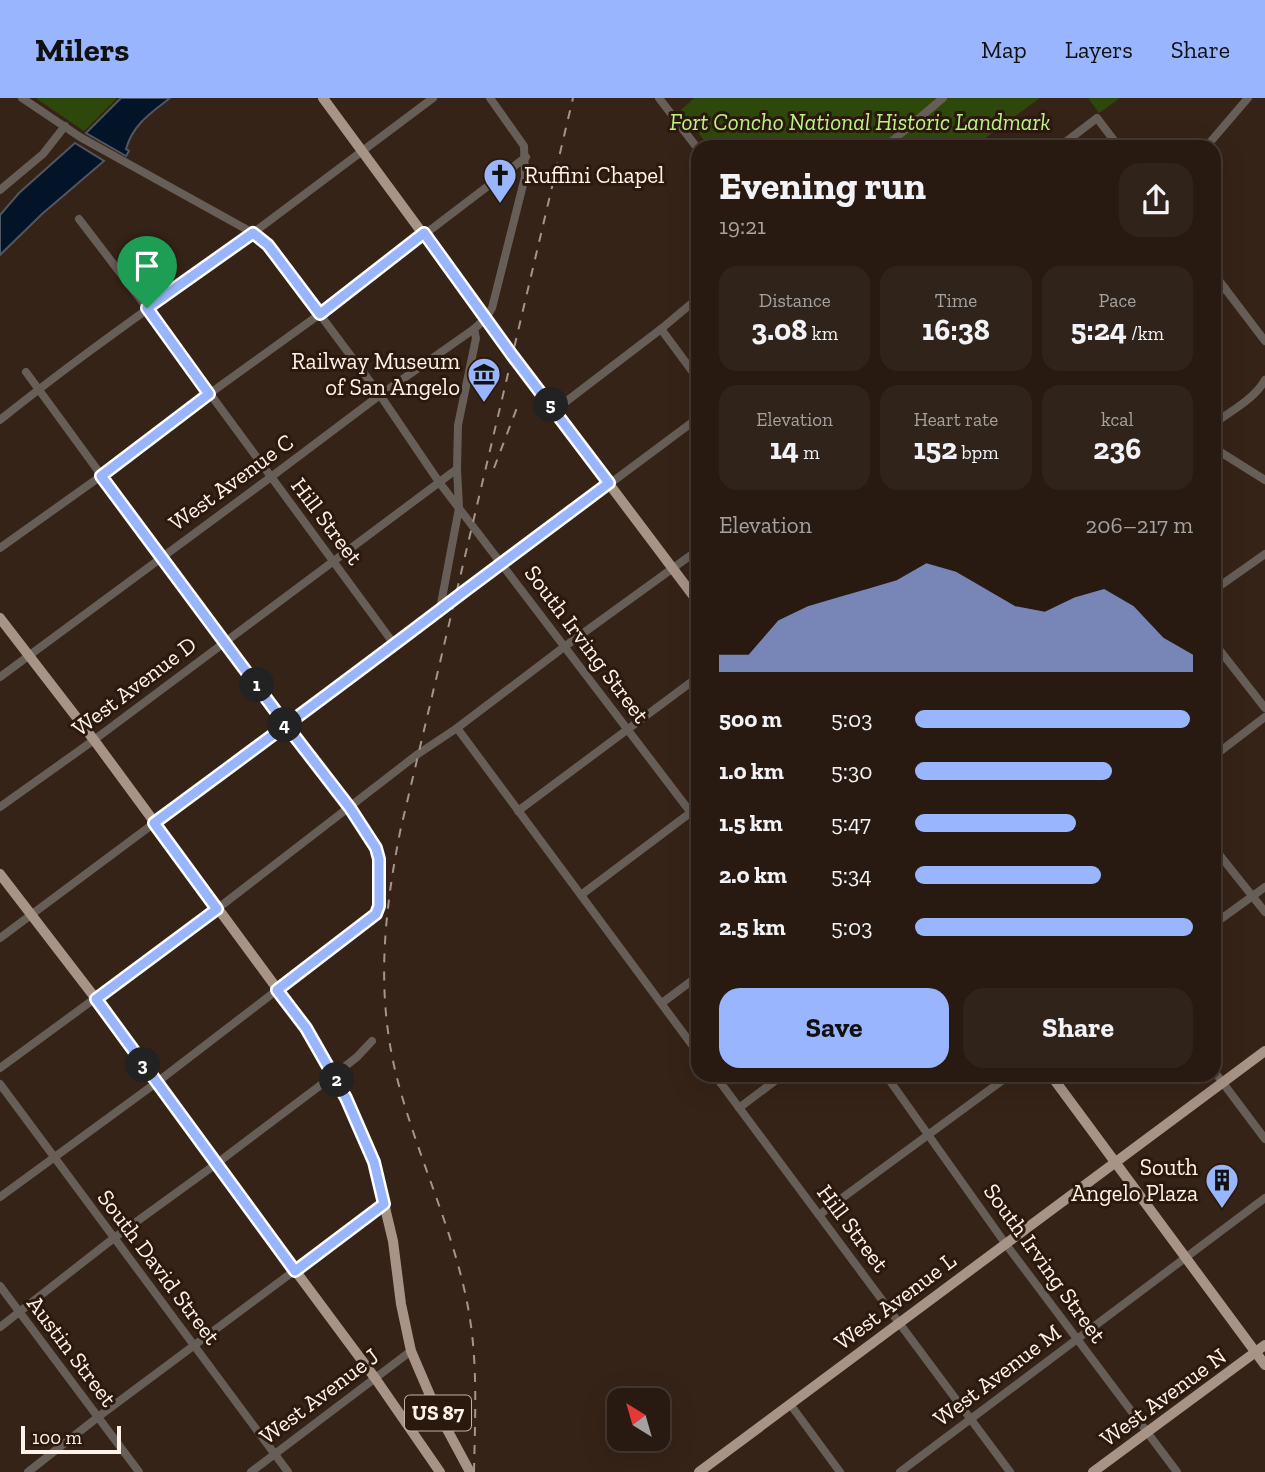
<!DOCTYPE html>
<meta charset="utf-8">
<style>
:root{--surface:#281a11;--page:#30231a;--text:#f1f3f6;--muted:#a5a19f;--line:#443831;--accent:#99b5fd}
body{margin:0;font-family:"Zilla Slab",serif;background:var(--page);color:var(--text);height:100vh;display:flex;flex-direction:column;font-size:26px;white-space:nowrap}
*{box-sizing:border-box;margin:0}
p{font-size:23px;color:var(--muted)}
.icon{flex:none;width:38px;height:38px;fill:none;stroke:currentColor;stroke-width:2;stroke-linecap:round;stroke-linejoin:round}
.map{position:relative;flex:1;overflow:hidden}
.drawer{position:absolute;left:691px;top:42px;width:530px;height:942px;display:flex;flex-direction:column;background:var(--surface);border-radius:21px;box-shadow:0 7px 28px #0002,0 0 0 2px var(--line)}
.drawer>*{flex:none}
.needle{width:46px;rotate:323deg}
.tools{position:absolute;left:607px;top:1290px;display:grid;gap:14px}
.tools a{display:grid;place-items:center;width:63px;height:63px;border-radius:14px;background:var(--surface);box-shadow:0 7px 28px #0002,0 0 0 2px var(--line);font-size:35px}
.scale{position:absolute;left:21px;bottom:18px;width:100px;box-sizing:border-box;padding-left:7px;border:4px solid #fff2ea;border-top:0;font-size:19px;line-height:24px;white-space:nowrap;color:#fff2ea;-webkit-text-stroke:5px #2b190d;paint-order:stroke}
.pin{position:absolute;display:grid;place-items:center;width:60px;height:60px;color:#fff;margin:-72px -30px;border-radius:50% 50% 50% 0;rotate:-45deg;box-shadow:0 0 7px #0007}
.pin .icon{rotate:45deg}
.km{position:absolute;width:35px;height:35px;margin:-18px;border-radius:50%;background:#222;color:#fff;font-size:19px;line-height:35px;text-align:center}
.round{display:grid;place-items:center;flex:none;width:74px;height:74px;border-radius:21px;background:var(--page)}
.headline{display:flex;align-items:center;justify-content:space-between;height:119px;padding:0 28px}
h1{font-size:38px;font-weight:800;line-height:52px}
.figures{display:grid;grid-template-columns:repeat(3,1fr);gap:10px;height:119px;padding:7px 28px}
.figures div{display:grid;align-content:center;border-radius:18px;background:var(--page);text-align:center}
.figures b{font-size:30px;font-weight:800}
.figures small{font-size:19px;font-weight:400}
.figures p{font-size:19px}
.chart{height:196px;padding:14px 28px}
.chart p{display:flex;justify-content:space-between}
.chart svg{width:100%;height:126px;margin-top:7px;fill:var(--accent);opacity:.7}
.button{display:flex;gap:14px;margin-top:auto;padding:14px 28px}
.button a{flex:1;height:80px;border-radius:21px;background:var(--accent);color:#111;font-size:28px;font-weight:800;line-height:80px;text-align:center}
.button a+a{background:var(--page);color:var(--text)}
ul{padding:0 28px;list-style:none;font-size:23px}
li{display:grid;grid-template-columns:112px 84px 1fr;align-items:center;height:52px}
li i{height:18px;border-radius:9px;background:var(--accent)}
header{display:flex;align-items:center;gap:42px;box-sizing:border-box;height:98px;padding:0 35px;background:var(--accent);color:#111}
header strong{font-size:33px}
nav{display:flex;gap:38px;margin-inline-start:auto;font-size:24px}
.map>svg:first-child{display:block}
</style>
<header>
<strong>Milers</strong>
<nav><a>Map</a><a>Layers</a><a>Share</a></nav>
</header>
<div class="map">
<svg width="1265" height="1374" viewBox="0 0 1265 1374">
<rect width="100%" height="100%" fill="#362317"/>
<g fill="#2e480c">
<polygon points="38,0 117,0 84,33 37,1"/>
<polygon points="694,0 1040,0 973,49 709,49 681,12"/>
<polygon points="1088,0 1120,0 1099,15"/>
</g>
<g fill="#031428" stroke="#4f5762" stroke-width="2">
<path d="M121,0H170C151,15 133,26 126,51L129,53L126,58L86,35Z"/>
<polygon points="75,45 104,63 42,116 0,157 0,117 19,95"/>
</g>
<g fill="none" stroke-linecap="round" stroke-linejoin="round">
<g stroke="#685e58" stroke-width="8">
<polyline points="22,0 80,39 253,135 268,147 380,297 439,384 698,724"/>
<polyline points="659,0 698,51"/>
<polyline points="885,49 943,0"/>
<polyline points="1059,49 1097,20 1119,49"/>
<polyline points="1206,49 1248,0"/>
<polyline points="0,92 43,56 65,28"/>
<polyline points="79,121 147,210 394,546"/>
<polyline points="1214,176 1265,243"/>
<polyline points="1214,197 1225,190"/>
<polyline points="661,231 698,281"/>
<polyline points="555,312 661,231 698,200"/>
<path d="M0,322C82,256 168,197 253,135C313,90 373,45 433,0"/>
<path d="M1214,325C1232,313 1255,300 1265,282"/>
<polyline points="1214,350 1265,382"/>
<polyline points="0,450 101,378 209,296 320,216 526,59"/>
<polyline points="1214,492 1265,456"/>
<polyline points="440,511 459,410 457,371 458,327 476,240 474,231"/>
<polyline points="1214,545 1265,610"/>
<polyline points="0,579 271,379 380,297 474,231 486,220 492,210 525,79 524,48 490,0"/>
<polyline points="457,630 698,955"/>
<polyline points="1214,658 1265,619"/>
<polyline points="0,709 94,642 457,371"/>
<polyline points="518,713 698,579"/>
<polyline points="1214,750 1265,814"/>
<polyline points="581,797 698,709"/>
<polyline points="1214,826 1265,789"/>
<polyline points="0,840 698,320"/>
<polyline points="662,905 698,878"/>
<polyline points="0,970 217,811 418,656 457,630 564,549 698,452"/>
<polyline points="1214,973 1265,1041"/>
<polyline points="714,976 1010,1374"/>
<polyline points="885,976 1005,1145 1177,1374"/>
<polyline points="0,986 288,1374"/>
<polyline points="739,1010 784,976"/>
<path d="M0,1099L156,985L376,816C381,802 382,762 375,748C369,735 358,723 350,710L161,459L26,274"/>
<polyline points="819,1117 1011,976"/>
<polyline points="0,1188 139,1374"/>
<polyline points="0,1229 114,1140 216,1066 334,977 357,959 372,943"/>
<polyline points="790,1306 840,1374"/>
<polyline points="28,1374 98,1319 384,1106"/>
<polyline points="251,1374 411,1253"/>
<polyline points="900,1374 1265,1100"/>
</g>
<g stroke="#a89487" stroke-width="10">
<polyline points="323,0 512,257 698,504"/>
<polyline points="0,520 94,642 306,930 347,1000 374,1064 393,1143 401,1206 411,1253 435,1309 470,1374"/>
<polyline points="0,776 96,901 156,985 375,1280 440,1374"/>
<polyline points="1050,976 1265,1267"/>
<polyline points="699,1374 1265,953"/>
<polyline points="1093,1374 1265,1247"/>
</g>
<g stroke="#a4948a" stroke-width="2" stroke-dasharray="9 9" stroke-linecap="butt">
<polyline points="494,370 518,307"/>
<path d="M474,1374C475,1321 478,1267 469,1215C455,1133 416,1057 396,976C376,894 384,816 400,734L573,0"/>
</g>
</g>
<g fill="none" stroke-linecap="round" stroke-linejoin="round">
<defs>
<path id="route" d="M147,210L209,296L101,378L286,627L350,710L376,750L379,761V808L376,816L277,892L306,930L346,1000L374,1064L384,1106L295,1173L96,901L217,811L154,725C257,649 360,573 462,495L609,385L512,257L424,135L320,216L268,147L253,135L147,210"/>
</defs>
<use href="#route" stroke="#fff" stroke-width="14"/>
<use href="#route" stroke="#99b5fd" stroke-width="9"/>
</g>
<defs>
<symbol id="church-pin" viewBox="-11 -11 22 30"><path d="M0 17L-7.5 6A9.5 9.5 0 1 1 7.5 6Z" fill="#99b5fd" stroke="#2b190d"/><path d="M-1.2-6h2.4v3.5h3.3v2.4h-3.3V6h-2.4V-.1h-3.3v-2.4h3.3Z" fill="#111"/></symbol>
<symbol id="museum-pin" viewBox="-11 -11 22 30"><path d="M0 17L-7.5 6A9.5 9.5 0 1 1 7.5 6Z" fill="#99b5fd" stroke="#2b190d"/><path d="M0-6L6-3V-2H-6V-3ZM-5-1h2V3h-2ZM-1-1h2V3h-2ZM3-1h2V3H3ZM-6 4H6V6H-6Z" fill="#111"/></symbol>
<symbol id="building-pin" viewBox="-11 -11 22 30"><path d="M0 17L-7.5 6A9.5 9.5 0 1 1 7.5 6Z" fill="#99b5fd" stroke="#2b190d"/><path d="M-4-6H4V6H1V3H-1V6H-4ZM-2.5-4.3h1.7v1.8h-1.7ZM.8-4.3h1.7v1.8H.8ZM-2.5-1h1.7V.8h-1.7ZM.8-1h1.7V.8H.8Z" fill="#111"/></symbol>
</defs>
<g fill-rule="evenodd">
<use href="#church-pin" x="481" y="58" width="38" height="52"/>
<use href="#museum-pin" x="465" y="257" width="38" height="52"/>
<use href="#building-pin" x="1203" y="1063" width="38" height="52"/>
</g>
<g text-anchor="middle" stroke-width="6" stroke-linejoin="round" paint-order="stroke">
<rect fill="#2b190d" stroke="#bfb1a8" stroke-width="2" x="405" y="1297.5" width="66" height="35" rx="5"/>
<g font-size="21" font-weight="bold" fill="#fff2ea">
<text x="438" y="1322">US 87</text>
</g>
<g font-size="23" font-style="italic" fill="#bdf287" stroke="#2b190d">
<text x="860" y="32">Fort Concho National Historic Landmark</text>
</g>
<g font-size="23" fill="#fff2ea" stroke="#2b190d" text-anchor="end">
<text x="524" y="85" text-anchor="start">Ruffini Chapel</text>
<text x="460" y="271">Railway Museum<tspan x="460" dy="26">of San Angelo</tspan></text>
<text x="1198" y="1077">South<tspan x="1198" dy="26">Angelo Plaza</tspan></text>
</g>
<g font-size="23" fill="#fff2ea" stroke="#2b190d">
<text transform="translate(231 384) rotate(-36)" y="8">West Avenue C</text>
<text transform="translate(327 423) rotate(53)" y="8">Hill Street</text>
<text transform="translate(587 546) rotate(53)" y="8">South Irving Street</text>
<text transform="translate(134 588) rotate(-37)" y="8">West Avenue D</text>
<text transform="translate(853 1130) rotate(53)" y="8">Hill Street</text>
<text transform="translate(1045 1165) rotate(54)" y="8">South Irving Street</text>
<text transform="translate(159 1169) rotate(53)" y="8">South David Street</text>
<text transform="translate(895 1203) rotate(-37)" y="8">West Avenue L</text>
<text transform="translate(72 1253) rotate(53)" y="8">Austin Street</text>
<text transform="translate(997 1277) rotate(-37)" y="8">West Avenue M</text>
<text transform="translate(319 1298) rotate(-37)" y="8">West Avenue J</text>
<text transform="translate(1163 1299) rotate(-36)" y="8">West Avenue N</text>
</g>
</g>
</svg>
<div class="tools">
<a><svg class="needle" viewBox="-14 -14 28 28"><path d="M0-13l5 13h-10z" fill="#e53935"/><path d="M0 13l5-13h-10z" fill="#a5a19f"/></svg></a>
</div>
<div class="scale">100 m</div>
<div class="pin" style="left:147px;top:210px;background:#1e9e55"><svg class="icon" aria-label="arrive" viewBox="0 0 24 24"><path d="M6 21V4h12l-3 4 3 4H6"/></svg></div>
<b class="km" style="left:257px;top:587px">1</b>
<b class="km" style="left:337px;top:982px">2</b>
<b class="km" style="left:143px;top:967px">3</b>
<b class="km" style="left:285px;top:627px">4</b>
<b class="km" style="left:551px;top:307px">5</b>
<section class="drawer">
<div class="headline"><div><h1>Evening run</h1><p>19:21</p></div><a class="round"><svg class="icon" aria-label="share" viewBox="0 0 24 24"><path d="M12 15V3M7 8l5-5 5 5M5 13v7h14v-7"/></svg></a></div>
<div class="figures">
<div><p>Distance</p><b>3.08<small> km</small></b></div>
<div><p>Time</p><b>16:38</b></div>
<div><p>Pace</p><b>5:24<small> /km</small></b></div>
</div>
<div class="figures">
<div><p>Elevation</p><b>14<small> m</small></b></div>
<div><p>Heart rate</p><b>152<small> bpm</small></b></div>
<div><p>kcal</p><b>236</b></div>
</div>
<div class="chart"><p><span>Elevation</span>206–217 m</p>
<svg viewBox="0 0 160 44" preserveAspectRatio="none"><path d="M0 44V38L10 38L20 26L30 21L40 18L50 15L60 12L70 6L80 9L90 15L100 21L110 23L120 18L130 15L140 21L150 32L160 38V44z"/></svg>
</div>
<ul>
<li><b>500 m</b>5:03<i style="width:99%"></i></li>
<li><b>1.0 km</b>5:30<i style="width:71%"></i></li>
<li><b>1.5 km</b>5:47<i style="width:58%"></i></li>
<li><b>2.0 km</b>5:34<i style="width:67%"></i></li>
<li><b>2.5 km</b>5:03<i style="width:100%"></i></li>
</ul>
<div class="button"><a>Save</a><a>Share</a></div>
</section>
</div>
